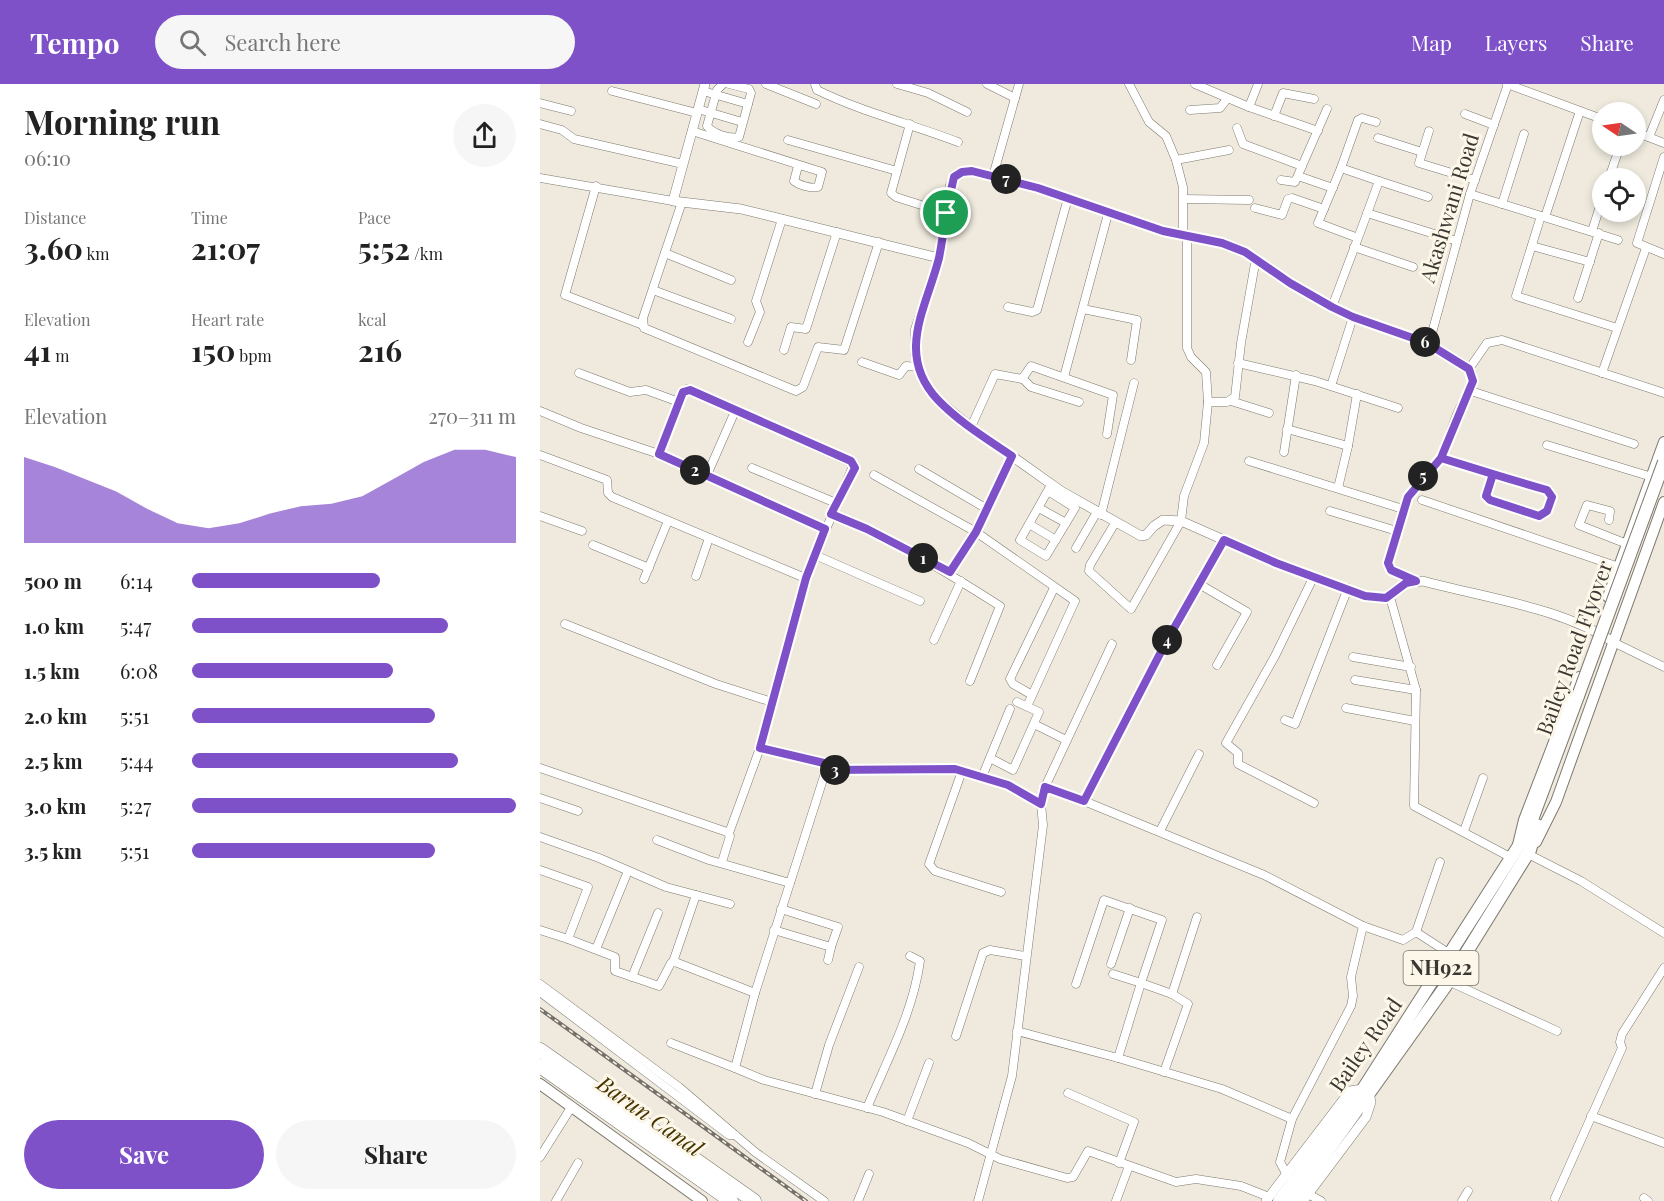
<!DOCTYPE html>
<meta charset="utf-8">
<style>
:root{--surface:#fff;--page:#f6f6f6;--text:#222;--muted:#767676;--accent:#7f51c9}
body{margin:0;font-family:"Playfair Display",serif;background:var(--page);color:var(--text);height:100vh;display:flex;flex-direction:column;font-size:22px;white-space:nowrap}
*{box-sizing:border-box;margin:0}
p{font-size:20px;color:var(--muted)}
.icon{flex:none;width:33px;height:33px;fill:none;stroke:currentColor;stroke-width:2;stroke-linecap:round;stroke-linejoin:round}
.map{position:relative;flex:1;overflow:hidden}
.sheet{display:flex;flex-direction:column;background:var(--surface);width:540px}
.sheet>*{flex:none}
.needle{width:39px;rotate:283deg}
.fabs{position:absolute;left:1052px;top:18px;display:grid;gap:12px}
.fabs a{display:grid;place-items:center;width:54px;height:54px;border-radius:50%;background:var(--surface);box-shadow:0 3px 9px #0003;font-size:30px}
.pin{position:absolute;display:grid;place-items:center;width:51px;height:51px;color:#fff;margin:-26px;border:3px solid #fff;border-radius:50%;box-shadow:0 2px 6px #0007}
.km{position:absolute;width:30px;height:30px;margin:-15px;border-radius:50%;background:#222;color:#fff;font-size:16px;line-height:30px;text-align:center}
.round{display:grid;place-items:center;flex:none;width:63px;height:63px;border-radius:32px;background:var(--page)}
.overview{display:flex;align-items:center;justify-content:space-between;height:102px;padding:0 24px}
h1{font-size:33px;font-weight:700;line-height:45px}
.metrics{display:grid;grid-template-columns:repeat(3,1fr);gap:9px;height:102px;padding:6px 24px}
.metrics div{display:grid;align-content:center}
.metrics b{font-size:30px;font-weight:700}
.metrics small{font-size:16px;font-weight:400}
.metrics p{font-size:16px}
.chart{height:168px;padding:12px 24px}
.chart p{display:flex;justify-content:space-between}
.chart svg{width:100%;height:108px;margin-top:6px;fill:var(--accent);opacity:.7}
.cta{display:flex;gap:12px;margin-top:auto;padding:12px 24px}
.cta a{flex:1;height:69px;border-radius:36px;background:var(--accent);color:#fff;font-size:24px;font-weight:700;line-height:69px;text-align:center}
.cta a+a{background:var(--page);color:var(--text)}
ul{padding:0 24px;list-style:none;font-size:20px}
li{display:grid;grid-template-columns:96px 72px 1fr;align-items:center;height:45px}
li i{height:15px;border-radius:8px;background:var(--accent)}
header{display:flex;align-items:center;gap:36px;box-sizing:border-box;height:84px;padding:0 30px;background:var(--accent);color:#fff}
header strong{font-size:28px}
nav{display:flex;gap:33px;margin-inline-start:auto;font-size:21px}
.search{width:420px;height:54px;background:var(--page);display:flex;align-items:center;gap:15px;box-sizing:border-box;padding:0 21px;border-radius:33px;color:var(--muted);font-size:22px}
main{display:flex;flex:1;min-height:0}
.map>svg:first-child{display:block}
</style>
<header>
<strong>Tempo</strong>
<div class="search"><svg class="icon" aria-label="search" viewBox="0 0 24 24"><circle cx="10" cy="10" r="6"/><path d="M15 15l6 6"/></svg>Search here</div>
<nav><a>Map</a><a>Layers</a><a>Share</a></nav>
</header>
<main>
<section class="sheet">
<div class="overview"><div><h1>Morning run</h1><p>06:10</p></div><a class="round"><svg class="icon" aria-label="share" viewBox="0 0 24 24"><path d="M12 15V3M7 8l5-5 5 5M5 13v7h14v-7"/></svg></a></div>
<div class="metrics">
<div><p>Distance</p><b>3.60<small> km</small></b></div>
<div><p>Time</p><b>21:07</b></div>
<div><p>Pace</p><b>5:52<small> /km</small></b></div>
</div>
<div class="metrics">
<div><p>Elevation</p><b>41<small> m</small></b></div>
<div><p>Heart rate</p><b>150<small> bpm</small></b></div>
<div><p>kcal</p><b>216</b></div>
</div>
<div class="chart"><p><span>Elevation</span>270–311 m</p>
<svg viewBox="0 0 160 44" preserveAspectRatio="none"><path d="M0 44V9L10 13L20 18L30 23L40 30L50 36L60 38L70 36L80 32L90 29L100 28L110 25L120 18L130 11L140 6L150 6L160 9V44z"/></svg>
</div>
<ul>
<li><b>500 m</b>6:14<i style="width:58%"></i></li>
<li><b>1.0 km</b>5:47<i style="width:79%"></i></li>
<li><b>1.5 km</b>6:08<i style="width:62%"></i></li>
<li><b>2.0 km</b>5:51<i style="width:75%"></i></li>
<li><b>2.5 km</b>5:44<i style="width:82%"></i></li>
<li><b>3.0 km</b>5:27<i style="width:100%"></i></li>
<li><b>3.5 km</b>5:51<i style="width:75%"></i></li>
</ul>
<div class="cta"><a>Save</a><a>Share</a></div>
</section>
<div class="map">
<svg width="1124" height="1117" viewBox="0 0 1124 1117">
<rect width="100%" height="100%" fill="#efeadd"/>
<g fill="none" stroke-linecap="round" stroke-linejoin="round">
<defs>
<g id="minor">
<path d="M183,0L177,6L167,42C173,50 189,55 199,53L211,9L209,5L189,0"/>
<polyline points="226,0 276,20"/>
<path d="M275,0L277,6C322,28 371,40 418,58"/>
<polyline points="357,0 388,9 427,28"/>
<polyline points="447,0 475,14"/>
<polyline points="589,0 609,38 626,52 636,76 643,103 643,152"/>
<polyline points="655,0 709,23 778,47"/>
<polyline points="967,0 1062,35"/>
<polyline points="72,7 157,29"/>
<polyline points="163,7 208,20"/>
<polyline points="0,19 31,27"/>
<polyline points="709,23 718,0"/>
<polyline points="158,25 202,38"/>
<polyline points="650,26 680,24 687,15"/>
<polyline points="925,30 954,41"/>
<polyline points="734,32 743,9 774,15"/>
<polyline points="0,40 22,46 34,55 143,80"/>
<polyline points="370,40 351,109 356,113 406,129"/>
<polyline points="697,44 703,60 762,82"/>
<path d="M152,47L282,88L278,103C271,105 259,101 254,97L258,82"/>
<polyline points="889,47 879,79 935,96"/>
<polyline points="1095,48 1124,59"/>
<polyline points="1109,53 1124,16"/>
<polyline points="838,54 882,68"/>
<polyline points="248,56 357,87"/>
<polyline points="1124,73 1097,159 1124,170"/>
<polyline points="636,76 689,66"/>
<polyline points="801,84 818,36 822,34 836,38"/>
<polyline points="453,92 479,0"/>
<polyline points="758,92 793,104"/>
<polyline points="0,94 133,117"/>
<polyline points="1069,94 1080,62"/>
<polyline points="741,96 755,98 787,25"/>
<polyline points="839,97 888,113"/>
<polyline points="56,102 25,211 103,241"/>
<polyline points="930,110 1078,156"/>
<polyline points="644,115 709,116"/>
<polyline points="142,118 103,234 104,244 256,307 263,303 278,263 304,266 339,158"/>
<polyline points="962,120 984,50"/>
<polyline points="715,124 742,131 748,115 752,114 784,125"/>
<polyline points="827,129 917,157"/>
<polyline points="1001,132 976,212 1077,244"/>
<polyline points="1005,133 1040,27"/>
<polyline points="1052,147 1062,116"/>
<polyline points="992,162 1050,178"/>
<polyline points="814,163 873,183"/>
<polyline points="125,169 191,196"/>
<path d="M399,174L410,101C415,90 420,88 432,87L498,104L623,147L682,159L705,168L750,199L792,223L813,233L889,260L923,280L932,289V300L917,330L901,374L868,413L848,479L851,486L876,497"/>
<polyline points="113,206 191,235"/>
<polyline points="1038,214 1059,149"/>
<polyline points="468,223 492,228 497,226 528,114"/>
<polyline points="792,223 818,154 778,139 801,84 839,97 818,154"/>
<polyline points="543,225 597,236 591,276"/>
<polyline points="208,258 220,228 216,217 242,135"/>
<polyline points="889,260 930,110 968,0"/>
<polyline points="244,266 251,243 266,245 297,148"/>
<polyline points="322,278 359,291 366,282 379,283"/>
<polyline points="698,279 775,297 858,324"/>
<polyline points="929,285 947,259 962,256 1124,309"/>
<polyline points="39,289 90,308 106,306 139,318"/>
<polyline points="1062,289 1106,164"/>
<polyline points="524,293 568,130"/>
<polyline points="483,295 491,303 539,318"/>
<polyline points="791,302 813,233"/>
<polyline points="928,306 1094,360"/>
<polyline points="691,317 729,329"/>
<polyline points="668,318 687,318 695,313 701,259 716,174"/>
<polyline points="0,327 41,344 119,370 285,445"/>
<polyline points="431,343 455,290 482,295 491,282 573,311 567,350"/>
<polyline points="747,345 808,362 817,310"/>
<polyline points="1007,361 1112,393"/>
<polyline points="744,368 756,291"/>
<polyline points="119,370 143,308 147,305 314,380 265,494 220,664 284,679 286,686 215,909 195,984 224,996 343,1028 428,1059 460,1075 527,1094 533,1093 548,1067 636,1098 656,1095 701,1102 729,1113"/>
<polyline points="0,371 67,396 68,409 72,413 265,494"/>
<path d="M901,374C936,385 972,396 1007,406L1012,413L1007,427L999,431L950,416L946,412L953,390"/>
<polyline points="709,377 863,425"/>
<polyline points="212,384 296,419"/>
<polyline points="379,385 447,425"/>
<polyline points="167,391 196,325"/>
<polyline points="334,391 436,448 472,372"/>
<polyline points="798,404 808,362"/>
<polyline points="508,407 535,424 506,472 480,456 511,401"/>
<polyline points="882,416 1079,483"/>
<polyline points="499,424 526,439"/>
<polyline points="790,427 857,447"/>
<path d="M291,430C352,455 405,487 460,522L430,597"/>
<polyline points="561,431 594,299"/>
<polyline points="0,432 42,447"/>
<polyline points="1069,436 1070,427 1047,421 1039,441 1087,460"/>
<polyline points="575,439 550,481 549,487 591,525 641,437 644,412 664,359 668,318 666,288 651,273 647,264 647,153"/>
<polyline points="489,440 516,456"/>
<polyline points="684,456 625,560 544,717 724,791 823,842 863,856 876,848 900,778"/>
<polyline points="53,461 109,484"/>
<polyline points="536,464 557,428"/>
<polyline points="275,471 380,517"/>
<polyline points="410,488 436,448 535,517 489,618"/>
<polyline points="156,492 169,454"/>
<polyline points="104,495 128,437"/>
<polyline points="659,500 707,528 677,581"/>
<polyline points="850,513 876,606 874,722 970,773"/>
<polyline points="25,540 176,600 232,618"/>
<polyline points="394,556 421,497"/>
<polyline points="1075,559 1124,583"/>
<polyline points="813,573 871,583"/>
<polyline points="815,596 876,606"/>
<polyline points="492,611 473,600 470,595 514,504"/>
<polyline points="806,624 875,637"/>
<polyline points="745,636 755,640 808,504"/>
<polyline points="494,640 526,656"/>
<polyline points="450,674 473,686 499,628 477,618"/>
<polyline points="0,684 187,748 190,752 182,778"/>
<polyline points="286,686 415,685 468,701 501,720"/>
<polyline points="422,687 389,780 395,787 461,808"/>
<polyline points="442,693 470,625"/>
<polyline points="505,703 544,717"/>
<polyline points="0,714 38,727"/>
<polyline points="774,719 698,680 698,669 686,659 735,572 774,492"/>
<polyline points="620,747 659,670"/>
<polyline points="924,747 943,694"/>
<polyline points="189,749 220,664"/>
<polyline points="0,753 59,774 126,803 190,820"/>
<polyline points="117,756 169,776 250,799"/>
<polyline points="988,770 1041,797 1124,849"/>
<polyline points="0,786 48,803 28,855 75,873 75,887 119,902 131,879 135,878 215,909"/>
<polyline points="0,846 28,855"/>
<polyline points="234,846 291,863 298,843 241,825"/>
<polyline points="876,848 910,870"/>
<polyline points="56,865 88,787"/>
<polyline points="288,876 291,863"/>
<polyline points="133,878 156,811"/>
<polyline points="571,880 590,824"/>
<polyline points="92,893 118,829"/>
<polyline points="908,897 1017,947"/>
<polyline points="0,900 139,1003 215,1068 284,1117"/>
<polyline points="536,900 564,816 622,836 601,899 632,910 657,833"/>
<polyline points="0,908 189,1051 195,1051"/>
<polyline points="477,947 578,974 601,899 573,890"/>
<polyline points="416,952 443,869 450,866 485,872"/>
<polyline points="131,959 195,984"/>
<polyline points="578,974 682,1005 752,1035"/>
<polyline points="624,988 648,920 632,910"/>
<polyline points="528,1009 594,1038 579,1079"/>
<polyline points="275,1010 289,961 319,883"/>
<path d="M327,1024C347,976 373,929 380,877L370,872"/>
<polyline points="1051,1032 1124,1059"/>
<polyline points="367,1037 389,979"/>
<polyline points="0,1073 32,1022"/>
<polyline points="747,1091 740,1078 752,1035 811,922 813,912 811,893 823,842"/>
<polyline points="768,1110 781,1117"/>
<polyline points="1015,1114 1082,964 1080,958 1082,950 1124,884"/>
<polyline points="1104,1114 1108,1117"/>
<polyline points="16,1117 38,1079"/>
<polyline points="318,1117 329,1090"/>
<polyline points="438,1117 472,992 503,741 501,720 505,703 572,560"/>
<polyline points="576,1117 589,1082"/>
<polyline points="922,1117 928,1107"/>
</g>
<g id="tertiary">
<path d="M165,0L133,117L201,125L399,174L375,247V269L383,296L398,316L431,343L521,407L601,452L606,451L614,442L623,436L641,437L736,479L825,512L846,514L866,499L883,497C945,514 1020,523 1075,559"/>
<polyline points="726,1117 810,1007 823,1005"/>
<polyline points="763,1117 826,1033 831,1018 829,1009"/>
</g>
<g id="secondary">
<polyline points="1068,513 1124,358"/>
<polyline points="996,758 1016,718 1124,418"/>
<polyline points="978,761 984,736 1039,593"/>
<polyline points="0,1000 162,1117"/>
</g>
<g id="trunk">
<polyline points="739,1117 823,1005 987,749 1038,612"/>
<polyline points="752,1117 905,903 990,766 997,741"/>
</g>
<g id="motorway">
<polyline points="0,966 214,1117"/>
<polyline points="0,982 191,1117"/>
</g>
</defs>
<use href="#minor" stroke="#7e796e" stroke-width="9"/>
<use href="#tertiary" stroke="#7e796e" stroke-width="10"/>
<use href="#secondary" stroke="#7e796e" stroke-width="12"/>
<use href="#trunk" stroke="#7e796e" stroke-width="14"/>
<use href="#motorway" stroke="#7e796e" stroke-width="15"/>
<use href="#minor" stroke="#fff" stroke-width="8"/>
<use href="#tertiary" stroke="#fff" stroke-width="9"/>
<use href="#secondary" stroke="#fff" stroke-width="10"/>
<use href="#trunk" stroke="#fff" stroke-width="12"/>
<use href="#motorway" stroke="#fff" stroke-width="14"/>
<defs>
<polyline id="rail" points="0,925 266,1117"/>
</defs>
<use href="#rail" stroke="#75716a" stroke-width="4"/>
<use href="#rail" stroke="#fdf7ea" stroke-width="1.5" stroke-dasharray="4.5" stroke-linecap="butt"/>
<defs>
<polyline id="trunk-bridge" points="1038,612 1124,378"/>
</defs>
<use href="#trunk-bridge" stroke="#7e796e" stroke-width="14" stroke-linecap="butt"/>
<use href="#trunk-bridge" stroke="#fff" stroke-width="12"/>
</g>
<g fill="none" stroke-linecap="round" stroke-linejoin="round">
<defs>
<path id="route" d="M406,129C404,144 402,159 399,174C386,225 355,270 398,316C419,338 447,355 472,372L436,448L410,488L327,445L291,430L315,384L311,377L150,306L143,308L119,370L285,445L266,494L220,664L284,679L286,686L415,685L468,701L501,720L505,703L544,717L625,560L684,456L736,479L825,512L846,514L866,499L876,497L851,486L848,479L868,413L901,374C936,385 972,396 1007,406L1012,413L1007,427L999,432L950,416L946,412L953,390L901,374L933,297L929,285L887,259L813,233L792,223L750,199L705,168L682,159L623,147L498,104L432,87L422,88L414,93L406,129"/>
</defs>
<use href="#route" stroke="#fff" stroke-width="12"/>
<use href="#route" stroke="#7f51c9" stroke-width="8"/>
</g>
<g text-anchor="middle" stroke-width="6" stroke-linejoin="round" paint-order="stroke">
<rect fill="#fdf7ea" stroke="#75716a" stroke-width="1.5" x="863.5" y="867" width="75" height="34" rx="4.5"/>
<g font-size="20" font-weight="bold" fill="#3b3833">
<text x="901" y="891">NH922</text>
</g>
<g font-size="21" fill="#3b3833" stroke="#fdf7ea">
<text transform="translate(910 124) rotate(-73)" y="7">Akashwani Road</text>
<text transform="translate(1035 564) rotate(-70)" y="7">Bailey Road Flyover</text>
<text transform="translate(826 961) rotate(-55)" y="7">Bailey Road</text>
</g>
<g font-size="22" font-style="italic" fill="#473500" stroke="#fdf7ea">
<text transform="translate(110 1032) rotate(35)" y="8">Barun Canal</text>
</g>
</g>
</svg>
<div class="fabs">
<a><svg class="needle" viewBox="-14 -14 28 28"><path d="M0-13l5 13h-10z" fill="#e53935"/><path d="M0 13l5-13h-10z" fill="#767676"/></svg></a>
<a><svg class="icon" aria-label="locate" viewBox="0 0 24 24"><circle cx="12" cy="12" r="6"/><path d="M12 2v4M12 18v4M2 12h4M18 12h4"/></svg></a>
</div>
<div class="pin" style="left:406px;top:129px;background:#1e9e55"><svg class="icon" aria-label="arrive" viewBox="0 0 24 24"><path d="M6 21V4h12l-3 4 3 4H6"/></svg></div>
<b class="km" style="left:383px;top:474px">1</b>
<b class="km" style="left:155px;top:386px">2</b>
<b class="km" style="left:295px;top:686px">3</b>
<b class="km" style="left:627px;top:556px">4</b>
<b class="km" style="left:883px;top:392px">5</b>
<b class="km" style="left:885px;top:258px">6</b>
<b class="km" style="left:466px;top:95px">7</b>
</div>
</main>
